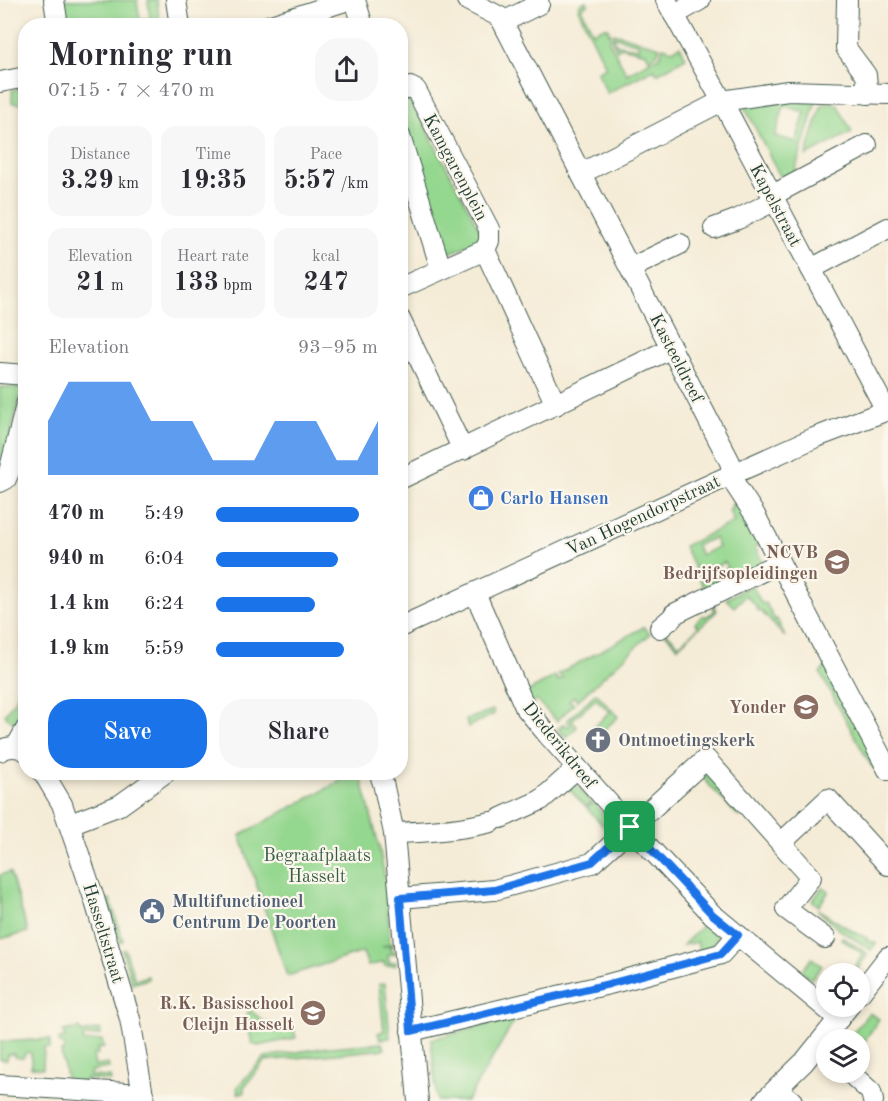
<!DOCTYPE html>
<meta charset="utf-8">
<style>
:root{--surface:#fff;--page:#f7f7f7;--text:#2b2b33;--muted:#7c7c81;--accent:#1a73e8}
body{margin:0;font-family:"Old Standard TT",serif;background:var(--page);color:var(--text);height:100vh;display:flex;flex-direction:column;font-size:22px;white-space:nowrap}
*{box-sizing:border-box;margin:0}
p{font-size:20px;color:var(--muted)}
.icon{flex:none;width:33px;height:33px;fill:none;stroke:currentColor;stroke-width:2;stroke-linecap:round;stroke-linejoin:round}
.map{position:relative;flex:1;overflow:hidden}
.details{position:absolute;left:18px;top:18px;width:390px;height:762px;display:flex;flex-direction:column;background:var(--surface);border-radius:24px;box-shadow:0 3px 9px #0003}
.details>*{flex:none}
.controls{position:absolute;left:816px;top:963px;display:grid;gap:12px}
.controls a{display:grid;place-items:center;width:54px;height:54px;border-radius:50%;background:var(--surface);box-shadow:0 3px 9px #0003;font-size:30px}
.pin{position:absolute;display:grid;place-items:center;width:51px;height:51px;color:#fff;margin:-26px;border-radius:12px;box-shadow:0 3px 9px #0006}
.round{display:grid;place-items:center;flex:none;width:63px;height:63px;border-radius:24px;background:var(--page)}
.summary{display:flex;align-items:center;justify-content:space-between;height:102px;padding:0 30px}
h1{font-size:33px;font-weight:700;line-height:45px}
.metrics{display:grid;grid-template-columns:repeat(3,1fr);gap:9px;height:102px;padding:6px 30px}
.metrics div{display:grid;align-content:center;border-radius:15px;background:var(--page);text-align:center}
.metrics b{font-size:26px;font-weight:700}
.metrics small{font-size:16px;font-weight:400}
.metrics p{font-size:16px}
.chart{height:168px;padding:12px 30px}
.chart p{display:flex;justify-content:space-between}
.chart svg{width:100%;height:108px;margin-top:6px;fill:var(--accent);opacity:.7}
.button{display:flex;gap:12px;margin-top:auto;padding:12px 30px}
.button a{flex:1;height:69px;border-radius:24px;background:var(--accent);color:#fff;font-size:24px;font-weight:700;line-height:69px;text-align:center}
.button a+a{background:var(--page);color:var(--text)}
ul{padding:0 30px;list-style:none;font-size:20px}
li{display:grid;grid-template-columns:96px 72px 1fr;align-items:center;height:45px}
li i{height:15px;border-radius:8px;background:var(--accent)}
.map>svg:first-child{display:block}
</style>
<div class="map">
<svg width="888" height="1101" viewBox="0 0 888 1101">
<rect width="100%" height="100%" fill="#fbf7ec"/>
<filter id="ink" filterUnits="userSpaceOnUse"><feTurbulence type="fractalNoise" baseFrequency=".0167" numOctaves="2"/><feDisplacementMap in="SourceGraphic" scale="12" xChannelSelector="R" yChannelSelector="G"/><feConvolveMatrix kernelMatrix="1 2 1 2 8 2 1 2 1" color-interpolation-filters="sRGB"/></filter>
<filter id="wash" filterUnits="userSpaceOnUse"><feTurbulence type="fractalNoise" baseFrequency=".008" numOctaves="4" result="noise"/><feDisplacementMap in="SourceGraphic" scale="24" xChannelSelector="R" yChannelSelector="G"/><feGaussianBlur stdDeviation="1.35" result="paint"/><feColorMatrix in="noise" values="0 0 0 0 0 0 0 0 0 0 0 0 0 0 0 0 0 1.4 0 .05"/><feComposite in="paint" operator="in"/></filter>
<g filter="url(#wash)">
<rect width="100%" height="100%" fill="#f5ecd7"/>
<g fill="#94d78f" stroke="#5a8a62" stroke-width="1.5" fill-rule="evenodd">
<polygon points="62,0 138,0 137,1 140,20 150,19 148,0 157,0 160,25 65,25 68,25 67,20 65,20"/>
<polygon points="586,1 588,4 581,8 593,32 605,27 609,29 608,32 611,33 609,41 627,74 660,56 663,47 672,50 680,46 686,58 657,74 654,69 607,93 597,72 606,67 578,9 580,4"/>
<path d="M614,33L660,47L657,54L649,59L646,53L621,47L617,50L612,40ZM615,37L639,44L638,48L618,45L614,41Z"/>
<polygon points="25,88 25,104 12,103 12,90"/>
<polygon points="407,92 484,238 443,256 401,125 400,94"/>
<path d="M817,98L794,174L782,180L744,106ZM784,106L805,112L796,142L775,136Z"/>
<polygon points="822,104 837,104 852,132 806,156"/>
<polygon points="0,387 25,388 23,397 20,397 0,476"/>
<path d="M738,502L764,542L755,547L763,563L716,584L713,576L728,568L725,562L708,570L714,584L704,589L684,546L734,522L729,511L732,508L731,505ZM714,538L718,547L701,555L696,545Z"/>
<polygon points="752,585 762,604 766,603 775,620 777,619 785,637 760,610 758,611 756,608 757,607 746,595 734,607 726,599"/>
<polygon points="717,603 714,607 717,611 678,647 663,631 666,632 679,645 699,627 695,623 703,615 705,617 715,611 712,607"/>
<polygon points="644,627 650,634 577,701 574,696 569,701 574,704 557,721 536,700 529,706 524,694 555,676 558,681 563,678 558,674"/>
<polygon points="828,665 881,770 878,773 870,764 820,673"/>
<polygon points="25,684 25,690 19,706 25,710 20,723 14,723 6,717 5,714"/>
<polygon points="596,693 618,717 601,733 595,726 610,712 596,699 572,720 577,727 566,738 558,729 564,724 568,727 571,724 567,721"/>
<polygon points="493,710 494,714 468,727 466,720"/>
<polygon points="704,772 745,812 739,817 700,775"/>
<polygon points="355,773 360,773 379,846 386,884 390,944 382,947 394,944 394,946 390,947 390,951 395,951 395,954 388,955 389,963 396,962 396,965 385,966 384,962 368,966 363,952 287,976 240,835"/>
<polygon points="572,781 591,802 586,807 566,786"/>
<polygon points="593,803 614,826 608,831 587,808"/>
<polygon points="10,872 28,932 0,939 0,875"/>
<polygon points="822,888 829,891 819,906 812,901"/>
<polygon points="110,899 123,941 119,942 106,901"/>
<polygon points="817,909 854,932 867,938 866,940 876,943 871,950 837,928"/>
<polygon points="704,924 719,936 710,948 699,951 697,942 683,945"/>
<polygon points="842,937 868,954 855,973 851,972 863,954 841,939"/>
<polygon points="125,949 135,980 148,976 148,979 132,984 122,950"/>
<polygon points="812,958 822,966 811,979 801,971"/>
<polygon points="385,983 390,1038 380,1039 378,1033 384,1031 379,984"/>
<polygon points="248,1011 251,1011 266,1023 293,1027 296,1038 258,1046 252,1043 246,1018"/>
<polygon points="869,1013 879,1019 860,1048 860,1040 847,1039"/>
<polygon points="516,1018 467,1101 437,1101 431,1039"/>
<polygon points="80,1028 81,1033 100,1029 101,1035 83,1037 84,1042 102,1040 104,1048 97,1049 98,1054 93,1055 95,1066 108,1064 109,1068 91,1071 90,1076 110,1077 111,1081 85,1079 84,1087 67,1082 61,1052 64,1051 64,1045 60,1044 59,1039 65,1038 63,1031"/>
<polygon points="50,1039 50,1048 44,1048 43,1068 31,1067 31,1053 26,1052 23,1058 14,1057 14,1054 8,1054 7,1060 0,1059 0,1042"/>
<polygon points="382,1043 385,1049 265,1061 244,1087 244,1093 238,1093 237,1087 265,1057 328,1047"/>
</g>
</g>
<g filter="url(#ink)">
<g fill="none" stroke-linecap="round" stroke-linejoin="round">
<defs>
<g id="minor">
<polyline points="54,0 58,26"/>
<polyline points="176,0 180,26"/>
<polyline points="355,0 363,26"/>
<polyline points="467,0 500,17 730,462 736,486 755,515 888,770"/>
<polyline points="666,0 722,101 886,410"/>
<polyline points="847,0 846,48 866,75 868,94"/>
<polyline points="674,15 700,0"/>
<polyline points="503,22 539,4"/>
<polyline points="268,26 348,0"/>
<polyline points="0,82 26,77"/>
<polyline points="400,90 410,87 416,90 489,229 489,241 485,250 400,288"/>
<polyline points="400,136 441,269"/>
<polyline points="582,173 722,101 788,91 888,94"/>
<polyline points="771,196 867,145"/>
<polyline points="714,228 738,219 774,201"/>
<polyline points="485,250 556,405"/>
<polyline points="631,268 680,244"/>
<polyline points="811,269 888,228"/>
<polyline points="400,319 463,450"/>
<polyline points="0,373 26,375"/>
<polyline points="400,479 672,348"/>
<polyline points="0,482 6,479 9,472 26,405"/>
<polyline points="475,593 525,707 548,735 630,827 712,914 839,1019"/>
<polyline points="400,627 733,474 814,438 888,410"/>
<polyline points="660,628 673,617 674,614 779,563"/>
<polyline points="16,747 26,729"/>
<path d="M0,751C8,746 18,746 26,751"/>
<polyline points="43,772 62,804 94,898 130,1019 144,1101"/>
<polyline points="379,772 383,783 394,833 418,1101"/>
<polyline points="501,818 541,800 577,768"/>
<polyline points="70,824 120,805 166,772"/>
<path d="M394,833C427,832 459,830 491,822"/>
<polyline points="781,843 828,799 888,865"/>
<polyline points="400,898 494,890 592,863 706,759 811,877 786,909 825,938"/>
<polyline points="860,993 888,957"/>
<polyline points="411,1031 609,984 721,954 738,935"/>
<polyline points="849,1072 871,1092 873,1101"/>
<polyline points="0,1085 143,1094"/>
<polyline points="777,1089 792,1101"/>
<polyline points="764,1101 804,1062 849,1006"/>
</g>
</defs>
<use href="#minor" stroke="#3f574c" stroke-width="22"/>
<use href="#minor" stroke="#fff" stroke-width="20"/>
</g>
</g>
<g fill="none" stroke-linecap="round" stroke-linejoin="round" filter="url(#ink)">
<defs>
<polygon id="route" points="630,827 712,914 738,935 721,954 609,984 411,1031 400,898 494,890 592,862"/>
</defs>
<use href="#route" stroke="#fff" stroke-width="12"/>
<use href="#route" stroke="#1a73e8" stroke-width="8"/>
</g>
<defs>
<symbol id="shop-disc" viewBox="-11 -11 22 22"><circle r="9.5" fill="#3f7fe0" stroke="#fbf7ec"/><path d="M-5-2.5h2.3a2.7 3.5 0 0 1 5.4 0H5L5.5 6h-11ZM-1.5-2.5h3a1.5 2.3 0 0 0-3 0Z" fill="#fff"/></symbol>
<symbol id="university-disc" viewBox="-11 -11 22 22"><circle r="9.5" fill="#8d6e63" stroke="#fbf7ec"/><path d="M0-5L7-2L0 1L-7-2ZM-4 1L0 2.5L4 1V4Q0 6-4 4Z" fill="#fff"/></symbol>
<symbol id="church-disc" viewBox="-11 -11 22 22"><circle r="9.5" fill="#6b7280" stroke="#fbf7ec"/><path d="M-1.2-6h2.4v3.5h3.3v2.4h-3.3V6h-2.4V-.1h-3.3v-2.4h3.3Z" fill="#fff"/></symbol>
<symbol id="civic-disc" viewBox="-11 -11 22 22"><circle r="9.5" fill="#5c6f8a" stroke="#fbf7ec"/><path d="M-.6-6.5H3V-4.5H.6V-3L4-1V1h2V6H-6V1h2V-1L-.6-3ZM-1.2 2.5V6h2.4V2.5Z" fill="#fff"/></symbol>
<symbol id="school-disc" viewBox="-11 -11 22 22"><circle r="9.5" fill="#8d6e63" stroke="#fbf7ec"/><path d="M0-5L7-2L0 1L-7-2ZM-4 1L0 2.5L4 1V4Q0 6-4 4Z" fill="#fff"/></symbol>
</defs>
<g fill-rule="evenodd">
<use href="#shop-disc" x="466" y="483" width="30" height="30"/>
<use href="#university-disc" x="822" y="547" width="30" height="30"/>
<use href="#university-disc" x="791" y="692" width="30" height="30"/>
<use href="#church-disc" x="583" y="725" width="30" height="30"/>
<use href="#civic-disc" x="137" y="896" width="30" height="30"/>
<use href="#school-disc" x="298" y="998" width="30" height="30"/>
</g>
<g text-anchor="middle" stroke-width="4.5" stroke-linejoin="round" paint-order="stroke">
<g font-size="18" fill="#1f3d34" stroke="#fbf7ec">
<text transform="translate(456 167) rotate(62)" y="6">Kamgarenplein</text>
<text transform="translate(776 205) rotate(62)" y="6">Kapelstraat</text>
<text transform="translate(677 358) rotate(63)" y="6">Kasteeldreef</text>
<text transform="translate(643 515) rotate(-25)" y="6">Van Hogendorpstraat</text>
<text transform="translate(560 745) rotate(51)" y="6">Diederikdreef</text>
<text transform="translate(104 933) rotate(73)" y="6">Hasseltstraat</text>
</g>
<g font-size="18" font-weight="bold" fill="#366cbe" stroke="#fbf7ec" text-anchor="start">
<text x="500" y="504">Carlo Hansen</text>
</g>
<g font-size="18" font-weight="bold" fill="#785e54" stroke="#fbf7ec" text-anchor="end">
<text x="818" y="558">NCVB<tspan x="818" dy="21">Bedrijfsopleidingen</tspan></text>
<text x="786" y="713">Yonder</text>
<text x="294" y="1009">R.K. Basisschool<tspan x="294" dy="21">Cleijn Hasselt</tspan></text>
</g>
<g font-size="18" font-weight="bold" fill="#5b616d" stroke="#fbf7ec" text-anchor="start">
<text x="618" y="746">Ontmoetingskerk</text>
</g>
<g font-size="18" fill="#365c46" stroke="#fbf7ec">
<text x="317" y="861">Begraafplaats<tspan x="317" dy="21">Hasselt</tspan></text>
</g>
<g font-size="18" font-weight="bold" fill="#4e5e75" stroke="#fbf7ec" text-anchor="start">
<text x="172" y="907">Multifunctioneel<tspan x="172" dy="21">Centrum De Poorten</tspan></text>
</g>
</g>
</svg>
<div class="controls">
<a><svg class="icon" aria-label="locate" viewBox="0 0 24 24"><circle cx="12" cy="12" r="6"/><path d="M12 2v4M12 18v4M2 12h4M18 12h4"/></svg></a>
<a><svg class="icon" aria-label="layers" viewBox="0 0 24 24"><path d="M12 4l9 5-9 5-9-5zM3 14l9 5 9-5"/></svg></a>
</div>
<div class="pin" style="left:630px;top:827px;background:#1e9e55"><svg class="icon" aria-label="arrive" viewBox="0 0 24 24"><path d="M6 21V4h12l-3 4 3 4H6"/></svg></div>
<section class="details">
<div class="summary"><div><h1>Morning run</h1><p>07:15 · 7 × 470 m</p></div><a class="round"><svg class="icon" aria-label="share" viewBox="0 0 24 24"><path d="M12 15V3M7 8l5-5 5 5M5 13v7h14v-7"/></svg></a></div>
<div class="metrics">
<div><p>Distance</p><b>3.29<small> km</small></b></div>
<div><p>Time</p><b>19:35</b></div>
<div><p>Pace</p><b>5:57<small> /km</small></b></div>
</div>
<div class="metrics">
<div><p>Elevation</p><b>21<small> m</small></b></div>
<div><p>Heart rate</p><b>133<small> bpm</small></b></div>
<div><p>kcal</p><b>247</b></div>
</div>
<div class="chart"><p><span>Elevation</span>93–95 m</p>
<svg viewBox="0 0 160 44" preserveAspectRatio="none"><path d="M0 44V22L10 6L20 6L30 6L40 6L50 22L60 22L70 22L80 38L90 38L100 38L110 22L120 22L130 22L140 38L150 38L160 22V44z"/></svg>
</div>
<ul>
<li><b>470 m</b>5:49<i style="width:88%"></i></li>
<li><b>940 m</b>6:04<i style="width:75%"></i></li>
<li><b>1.4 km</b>6:24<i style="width:61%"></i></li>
<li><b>1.9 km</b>5:59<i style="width:79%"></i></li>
</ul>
<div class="button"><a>Save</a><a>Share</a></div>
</section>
</div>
